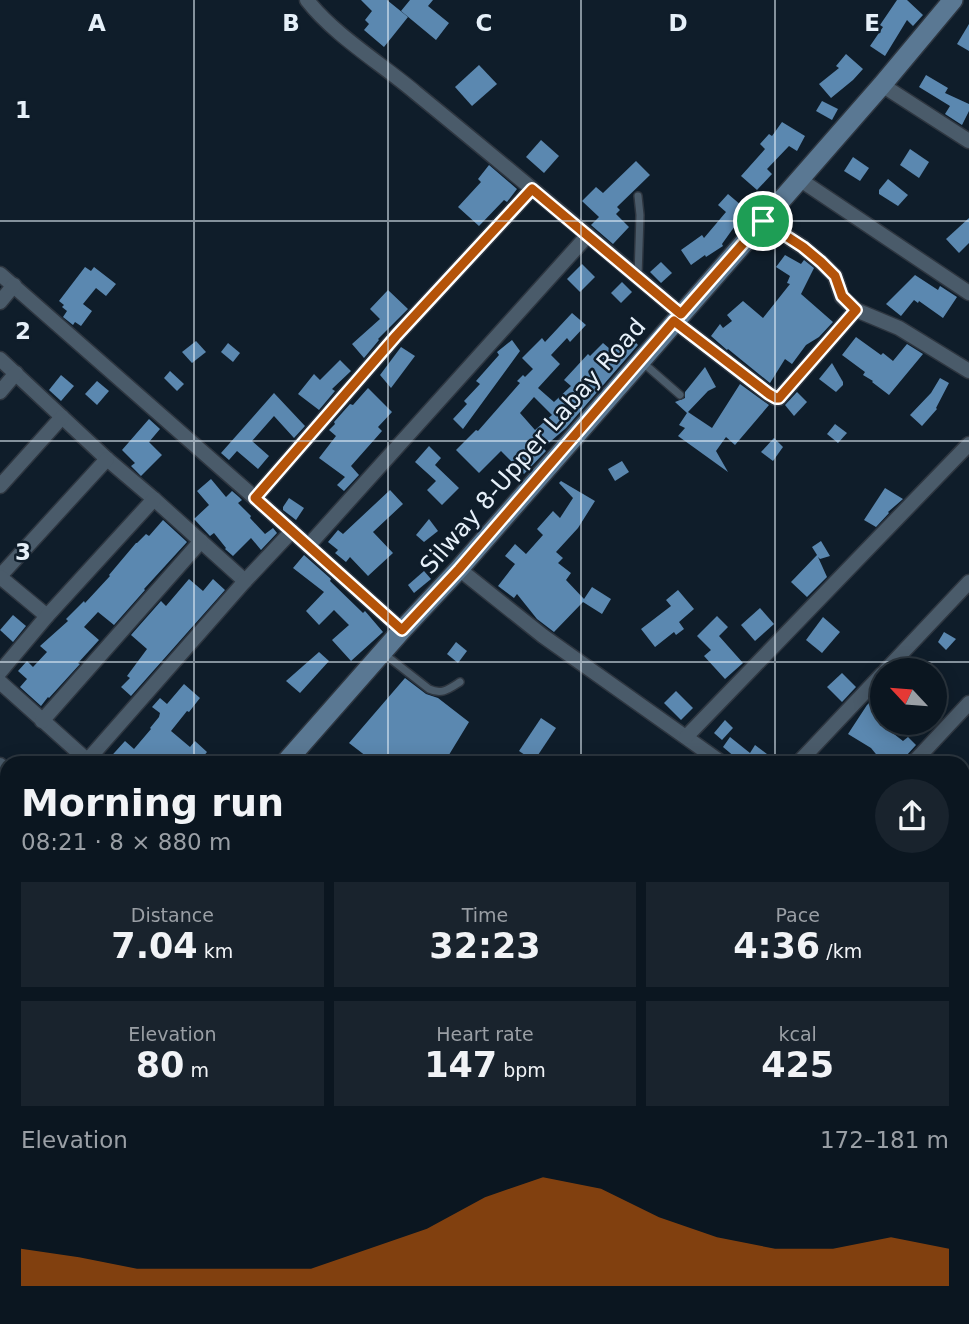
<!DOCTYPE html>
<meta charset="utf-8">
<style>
:root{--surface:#0b1620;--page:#19232d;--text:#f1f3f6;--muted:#9a9fa5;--line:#2b353e;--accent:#b45309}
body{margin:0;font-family:"DejaVu Sans",sans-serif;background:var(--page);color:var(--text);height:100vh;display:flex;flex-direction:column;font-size:26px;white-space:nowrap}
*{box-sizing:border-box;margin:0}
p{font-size:23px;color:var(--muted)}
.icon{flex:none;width:38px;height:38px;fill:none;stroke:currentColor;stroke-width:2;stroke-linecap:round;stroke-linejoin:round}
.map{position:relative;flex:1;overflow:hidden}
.drawer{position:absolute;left:0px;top:756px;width:970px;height:569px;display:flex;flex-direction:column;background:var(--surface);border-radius:21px 21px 0 0;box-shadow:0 4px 18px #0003,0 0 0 2px var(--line)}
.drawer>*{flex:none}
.needle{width:46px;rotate:296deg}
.tools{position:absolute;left:870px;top:658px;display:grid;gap:14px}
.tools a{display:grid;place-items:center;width:77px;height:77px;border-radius:50%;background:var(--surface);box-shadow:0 4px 18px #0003,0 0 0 2px var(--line);font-size:35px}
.pin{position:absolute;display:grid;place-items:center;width:60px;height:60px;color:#fff;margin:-30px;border:4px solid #fff;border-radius:50%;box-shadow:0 2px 7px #0007}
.round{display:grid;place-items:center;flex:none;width:74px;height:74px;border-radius:37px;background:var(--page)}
.headline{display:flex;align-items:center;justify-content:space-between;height:119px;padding:0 21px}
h1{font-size:38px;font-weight:700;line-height:52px}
.stats{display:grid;grid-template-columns:repeat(3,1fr);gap:10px;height:119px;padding:7px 21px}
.stats div{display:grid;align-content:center;border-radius:0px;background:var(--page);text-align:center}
.stats b{font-size:35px;font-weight:700}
.stats small{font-size:19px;font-weight:400}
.stats p{font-size:19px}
.chart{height:196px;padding:14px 21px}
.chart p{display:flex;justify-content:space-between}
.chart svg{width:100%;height:126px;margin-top:7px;fill:var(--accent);opacity:.7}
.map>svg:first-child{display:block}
</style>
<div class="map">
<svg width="969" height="1324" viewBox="0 0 969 1324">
<rect width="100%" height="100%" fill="#0f1d2a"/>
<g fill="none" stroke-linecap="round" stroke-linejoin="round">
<polyline stroke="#100000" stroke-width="14" points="825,1318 839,1324"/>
<g stroke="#100000" stroke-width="23">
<polyline points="184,1318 188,1324"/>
<polyline points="229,1318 239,1324"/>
<polyline points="873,1318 899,1324"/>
<polyline points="90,1324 96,1318"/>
<polyline points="717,1324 729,1318"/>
</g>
</g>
<g fill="#5b88b0" fill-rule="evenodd">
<polygon points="361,0 387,0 408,17 384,47 364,30 369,24 365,20 372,11"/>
<polygon points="410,0 433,0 428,6 449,23 436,40 401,11"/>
<polygon points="897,0 907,0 923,15 913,26 907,20 885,56 870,46 883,27 880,25"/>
<polygon points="969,24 969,51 957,44"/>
<polygon points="846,54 863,69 853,80 831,98 819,84 839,68 836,66"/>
<polygon points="479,65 497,84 472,106 455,87"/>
<polygon points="926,75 948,88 945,93 969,104 969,111 962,125 945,114 950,106 919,87"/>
<polygon points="822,101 838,109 832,120 816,111"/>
<polygon points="782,122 805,136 797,151 789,146 767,169 772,174 757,190 741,176 765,149 760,144 769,134 772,136"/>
<polygon points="541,140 559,156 544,173 526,157"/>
<polygon points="910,149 929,162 919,178 900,165"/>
<polygon points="853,157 869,168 860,181 844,171"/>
<polygon points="636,161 650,175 617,207 620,210 616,214 629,227 613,244 591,225 599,217 582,201 596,187 603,193"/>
<polygon points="489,165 517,189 507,202 504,200 479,226 458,207 481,182 478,179"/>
<polygon points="888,179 908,195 898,206 879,194 879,190"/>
<polygon points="728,194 748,211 732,230 722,244 723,246 706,257 705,255 691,265 681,250 702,235 704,238 726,212 718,205"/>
<polygon points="969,218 969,243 959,253 946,239"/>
<polygon points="785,255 801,264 804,260 814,268 801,294 833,322 819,337 806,345 792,364 785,359 770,383 728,349 727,350 711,336 720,324 723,328 732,321 727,315 743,301 763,318 790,284 787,283 790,276 776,267"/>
<polygon points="661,262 672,273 661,283 650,272"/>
<polygon points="582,264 595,277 580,292 567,279"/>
<polygon points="85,267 91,271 94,267 116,284 106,296 96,288 83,304 92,311 81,326 75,322 73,325 63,317 67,311 62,307 64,305 59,301"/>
<polygon points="915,275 938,290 940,286 957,297 943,318 919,301 918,303 914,300 901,316 886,304"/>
<polygon points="622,282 632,292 621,303 611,293"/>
<polygon points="388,290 408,309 378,339 379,340 364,358 352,344 380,319 370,309"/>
<path d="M572,313L586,325L570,342L567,338L551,355L560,364L538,388L554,402L571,386L564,380L588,354L590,356L603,343L610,349L627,333L638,345L566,428L543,448L546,451L524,474L501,451L479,473L456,450L476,430L478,431L520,383L517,381L523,375L525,377L533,369L522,358L542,338L545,342ZM534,397L552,415L535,430L520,413Z"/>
<polygon points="856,337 881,355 883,353 893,361 907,344 923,354 889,395 872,382 873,381 863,375 865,372 842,355"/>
<polygon points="512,340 520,351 463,429 453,419 467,404 464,401 480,384 476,381 499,355 497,352"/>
<polygon points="196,341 206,352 192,363 182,352"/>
<polygon points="228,343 240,353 233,362 221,352"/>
<polygon points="401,347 415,356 391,388 380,375"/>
<polygon points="340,360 351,371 332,389 335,391 319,410 298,394 314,374 320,380"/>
<polygon points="832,363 843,382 843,385 836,392 819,379"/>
<polygon points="705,367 716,387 708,391 688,412 712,428 740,384 769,405 735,445 726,437 716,451 728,472 678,436 685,428 679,425 687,413 675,402 685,398 685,392"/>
<polygon points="170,371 184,384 177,391 164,378"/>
<polygon points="61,375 74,386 61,401 49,390"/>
<polygon points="940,378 949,383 936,408 937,409 922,426 910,415 931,393"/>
<polygon points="97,381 109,391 97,405 85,394"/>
<polygon points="368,388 392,412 378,427 382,431 351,466 359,475 344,491 337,485 345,477 319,458 336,436 329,430 335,424 334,422 350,404 353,405"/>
<polygon points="797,392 807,402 794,416 785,405"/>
<polygon points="274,393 305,426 294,438 274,416 252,441 269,456 258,469 237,451 229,460 221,453"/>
<polygon points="149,419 160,429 149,442 162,455 141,476 131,466 135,463 122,450"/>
<polygon points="835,424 847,433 838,443 827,434"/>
<polygon points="774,438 783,447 773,461 761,452"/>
<polygon points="429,446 441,458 435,465 459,488 442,505 427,490 436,481 415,462"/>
<polygon points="622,461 629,472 615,481 608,469"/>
<polygon points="211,479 226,497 232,491 239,497 242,500 238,503 251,516 250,518 265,534 273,528 277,533 261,550 251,538 233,556 225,549 226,548 214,533 210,536 194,519 209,505 197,491"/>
<polygon points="561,481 595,501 578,528 556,552 563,558 558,563 571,573 566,580 584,599 592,587 611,599 602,614 583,602 554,632 537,619 517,594 514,598 498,586 515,564 505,556 515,544 526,554 543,535 537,529 553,511 560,518 573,498 559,483"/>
<polygon points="885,488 903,499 888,512 889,513 876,527 864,520"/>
<polygon points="390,490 403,504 373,532 393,553 368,576 350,557 346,562 335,553 338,550 328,542 338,530 343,534"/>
<polygon points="289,498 304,508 296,520 283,510 283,507"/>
<polygon points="429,519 438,531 424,542 416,535"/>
<polygon points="163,520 187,542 144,589 145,590 114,625 98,612 84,627 99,640 78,663 80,664 49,698 48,697 41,706 20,687 27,679 18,671 27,661 33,667 47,652 40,646 68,621 66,619 84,601 85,603 110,576 109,575 136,543 137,543 146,534 149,536"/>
<polygon points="821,541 830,556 820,559 818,557 827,577 807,597 791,582 817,555 812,547"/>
<polygon points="304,555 331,579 330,581 363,613 365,611 383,632 351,661 332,640 349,625 334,610 319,625 306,611 324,592 293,568"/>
<polygon points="424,571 431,579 414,593 408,585"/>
<polygon points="189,579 203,591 213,579 225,590 131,696 121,687 130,678 127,676 147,649 131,635 161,601 166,606"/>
<polygon points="678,590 694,609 679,622 684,629 676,635 674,632 655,647 641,629 671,606 666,600"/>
<polygon points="760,608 774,624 755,641 741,625"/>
<polygon points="13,615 26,626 13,642 0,630"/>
<polygon points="717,616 728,627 719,636 743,663 725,679 704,656 711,650 697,636"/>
<polygon points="823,617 840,632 822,653 806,640"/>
<polygon points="944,632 956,639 946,650 938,642"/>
<polygon points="456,642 467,651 458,663 447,654"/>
<polygon points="319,652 329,661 300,693 286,681"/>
<polygon points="842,673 856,687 842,702 827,687"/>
<polygon points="405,678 426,694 438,698 469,722 444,763 375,763 349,743"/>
<polygon points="184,684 200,698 189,712 187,711 171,731 190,747 195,741 207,752 198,763 105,763 125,741 134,749 151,729 150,728 159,717 160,713 152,707 160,698 167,704"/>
<polygon points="676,691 693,708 681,720 664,703"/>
<polygon points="874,698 882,706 881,724 903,741 908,737 916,745 906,756 904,763 893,763 885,755 880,759 871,748 848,734 867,705"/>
<polygon points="541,718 556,728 534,761 519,751"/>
<polygon points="725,720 733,728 722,740 714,733"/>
<polygon points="730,737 750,753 755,745 767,754 762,762 763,763 742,763 723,747"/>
</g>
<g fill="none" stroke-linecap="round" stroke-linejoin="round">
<defs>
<g id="lane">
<polyline points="638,276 640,215 638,196"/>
<polyline points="641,361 680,395"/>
<path d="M383,653L429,689C442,695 449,689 460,682"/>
<polyline points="962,1137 969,1128"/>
<polyline points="0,1195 1,1196"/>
</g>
<g id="street">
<path d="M307,0C334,35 382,64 416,93C505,166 593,239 681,314"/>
<polyline points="882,85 969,141"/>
<polyline points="799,179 969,293"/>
<polyline points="763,221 803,247 821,262 835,276 842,297 856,310 899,328 969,371"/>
<polyline points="0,274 255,498 402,630"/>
<polyline points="0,302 14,285"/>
<polyline points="674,321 769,394 776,398 779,398 856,310"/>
<polyline points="0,359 107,459 154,499 245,581"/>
<polyline points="0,392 16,373"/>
<polyline points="0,486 62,417"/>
<polyline points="255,498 396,336 532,189"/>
<polyline points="308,546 588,235"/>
<polyline points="459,569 543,636 722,763"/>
<polyline points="0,576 107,459"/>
<polyline points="0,577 47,616"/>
<polyline points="886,670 969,582"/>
<polyline points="0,672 47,616 154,499"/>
<polyline points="0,682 88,761"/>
<polyline points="42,721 201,541"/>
<polyline points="686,737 969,444"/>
<polyline points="85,763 245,581 292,531"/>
<polyline points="798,763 882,674"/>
<polyline points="913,763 969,703"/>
<polyline points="0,765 7,772"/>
<polyline points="962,932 969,925"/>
<polyline points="962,1013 969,1004"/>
<polyline points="962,1282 969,1287"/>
<polyline points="431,1318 436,1324"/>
</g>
<g id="secondary">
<polyline points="285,763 402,630 459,569 882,85 953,0"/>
<polyline points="0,1093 7,1084"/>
</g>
</defs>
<use href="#lane" stroke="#2e3640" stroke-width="10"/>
<use href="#street" stroke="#2e3640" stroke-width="17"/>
<use href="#secondary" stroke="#2e3640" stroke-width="22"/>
<use href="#lane" stroke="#4a5b6a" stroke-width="7"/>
<use href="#street" stroke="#4a5b6a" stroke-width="14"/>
<use href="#secondary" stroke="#5a7893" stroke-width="19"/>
</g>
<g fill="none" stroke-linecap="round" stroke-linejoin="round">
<defs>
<polygon id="route" points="532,189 681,314 763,221 803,247 821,262 835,276 842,296 856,310 779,398 776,398 769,394 674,321 459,569 402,630 255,498 396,336"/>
</defs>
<use href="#route" stroke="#fff" stroke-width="14"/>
<use href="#route" stroke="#b45309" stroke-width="9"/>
</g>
<path fill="none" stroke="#e6f0f9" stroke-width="2" stroke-opacity="0.55" d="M194,0V763M388,0V763M581,0V763M775,0V763M0,221H969M0,441H969M0,662H969M0,883H7M962,883H969M0,1103H7M962,1103H969M194,1318V1324M388,1318V1324M581,1318V1324M775,1318V1324"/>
<g text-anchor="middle" stroke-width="5" stroke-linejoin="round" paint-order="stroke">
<g font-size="24" fill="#e6f0f9" stroke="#0f1d2a">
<text transform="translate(533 446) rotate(-49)" y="8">Silway 8-Upper Labay Road</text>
</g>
</g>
<g font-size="23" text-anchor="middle" font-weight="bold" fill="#e6f0f9" stroke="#0f1d2a" stroke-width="5" stroke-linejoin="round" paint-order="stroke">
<text x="97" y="31">A</text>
<text x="291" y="31">B</text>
<text x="484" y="31">C</text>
<text x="678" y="31">D</text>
<text x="872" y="31">E</text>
<text x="23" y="118">1</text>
<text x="23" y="339">2</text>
<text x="23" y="560">3</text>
</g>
</svg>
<div class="tools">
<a><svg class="needle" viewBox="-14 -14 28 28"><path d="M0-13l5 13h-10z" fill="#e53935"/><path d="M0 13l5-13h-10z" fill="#9a9fa5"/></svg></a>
</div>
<div class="pin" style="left:763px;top:221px;background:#1e9e55"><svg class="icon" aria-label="arrive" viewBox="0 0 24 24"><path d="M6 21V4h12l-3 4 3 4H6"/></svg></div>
<section class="drawer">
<div class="headline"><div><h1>Morning run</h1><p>08:21 · 8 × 880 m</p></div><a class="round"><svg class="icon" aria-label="share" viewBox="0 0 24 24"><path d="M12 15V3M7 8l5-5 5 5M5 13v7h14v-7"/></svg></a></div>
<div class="stats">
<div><p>Distance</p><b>7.04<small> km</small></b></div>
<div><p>Time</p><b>32:23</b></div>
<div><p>Pace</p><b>4:36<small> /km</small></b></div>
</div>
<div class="stats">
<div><p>Elevation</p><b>80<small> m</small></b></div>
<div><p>Heart rate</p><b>147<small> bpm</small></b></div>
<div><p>kcal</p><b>425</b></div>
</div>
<div class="chart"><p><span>Elevation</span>172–181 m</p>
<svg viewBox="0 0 160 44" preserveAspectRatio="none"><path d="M0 44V31L10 34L20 38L30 38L40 38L50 38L60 31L70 24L80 13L90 6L100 10L110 20L120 27L130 31L140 31L150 27L160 31V44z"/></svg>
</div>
</section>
</div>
